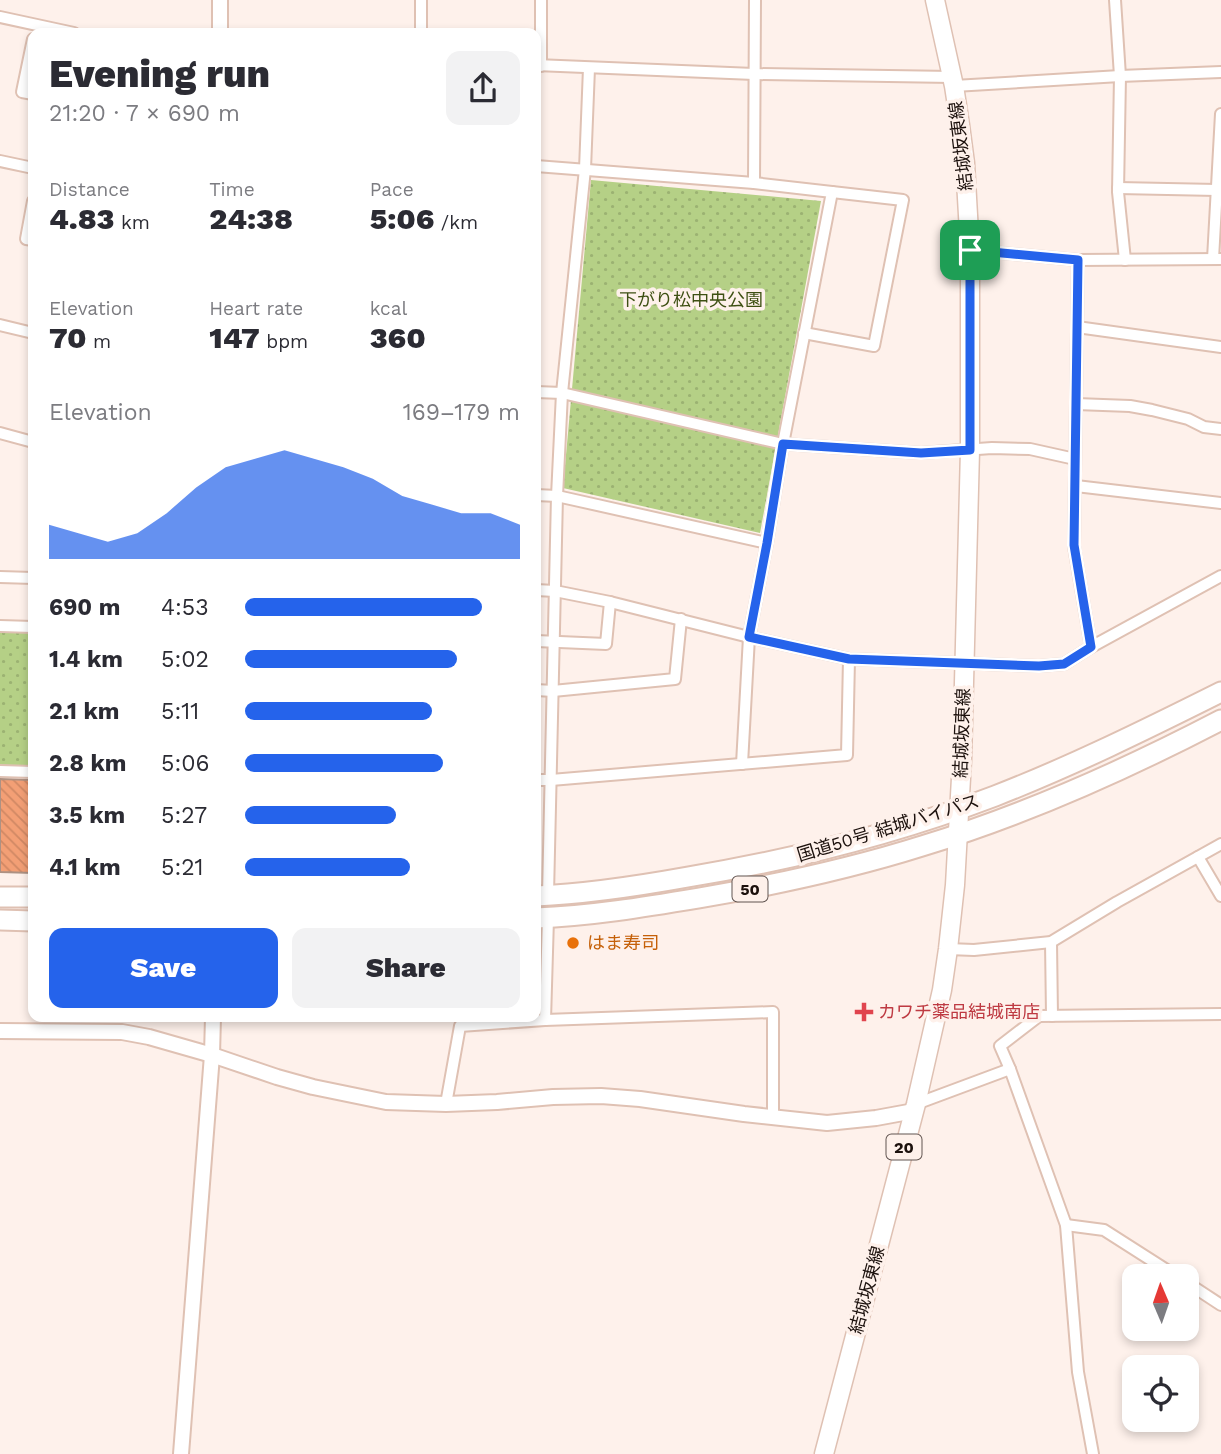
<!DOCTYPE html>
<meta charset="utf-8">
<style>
:root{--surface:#fff;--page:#f2f2f3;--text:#2b2b33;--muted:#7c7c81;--accent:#2563eb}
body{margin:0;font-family:"Work Sans","Noto Sans JP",sans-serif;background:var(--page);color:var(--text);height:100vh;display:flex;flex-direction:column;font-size:26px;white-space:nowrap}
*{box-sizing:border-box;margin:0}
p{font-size:23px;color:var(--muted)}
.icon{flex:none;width:38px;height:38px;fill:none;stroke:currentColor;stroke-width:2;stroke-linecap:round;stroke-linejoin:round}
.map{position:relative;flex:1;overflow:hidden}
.sheet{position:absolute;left:28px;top:28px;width:513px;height:994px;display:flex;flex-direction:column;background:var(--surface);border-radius:14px;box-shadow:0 4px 10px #0003}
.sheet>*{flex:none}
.needle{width:46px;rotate:358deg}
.fabs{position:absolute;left:1122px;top:1264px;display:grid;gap:14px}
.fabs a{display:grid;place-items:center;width:77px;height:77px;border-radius:14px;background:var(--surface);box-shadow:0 4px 10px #0003;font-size:35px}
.pin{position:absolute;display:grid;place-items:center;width:60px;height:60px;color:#fff;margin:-30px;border-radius:14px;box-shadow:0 4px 10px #0006}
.round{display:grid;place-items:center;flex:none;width:74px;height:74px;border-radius:14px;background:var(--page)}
.summary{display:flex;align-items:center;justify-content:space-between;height:119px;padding:0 21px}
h1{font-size:38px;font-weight:800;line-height:52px}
.stats{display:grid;grid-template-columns:repeat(3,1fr);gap:10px;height:119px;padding:7px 21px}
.stats div{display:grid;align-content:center}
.stats b{font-size:30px;font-weight:800}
.stats small{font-size:19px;font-weight:400}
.stats p{font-size:19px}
.chart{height:196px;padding:14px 21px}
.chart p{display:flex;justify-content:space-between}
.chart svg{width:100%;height:126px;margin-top:7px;fill:var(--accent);opacity:.7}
.primary-button{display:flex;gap:14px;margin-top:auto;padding:14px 21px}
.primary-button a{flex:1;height:80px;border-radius:14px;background:var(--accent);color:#fff;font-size:28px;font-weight:800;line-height:80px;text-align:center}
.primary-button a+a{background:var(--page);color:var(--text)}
ul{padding:0 21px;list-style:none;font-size:23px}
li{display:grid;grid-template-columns:112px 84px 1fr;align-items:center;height:52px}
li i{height:18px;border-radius:9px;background:var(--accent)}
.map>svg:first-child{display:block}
</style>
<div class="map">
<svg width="1221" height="1454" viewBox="0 0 1221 1454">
<defs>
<pattern id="park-dots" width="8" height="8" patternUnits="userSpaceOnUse" patternTransform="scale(1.75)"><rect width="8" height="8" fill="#b5d086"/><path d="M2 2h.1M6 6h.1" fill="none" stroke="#9bb272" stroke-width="1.8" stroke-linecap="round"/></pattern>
<pattern id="building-back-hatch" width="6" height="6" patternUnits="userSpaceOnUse" patternTransform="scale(1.75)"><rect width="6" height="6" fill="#f39f75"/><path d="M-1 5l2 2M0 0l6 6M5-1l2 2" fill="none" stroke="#d08864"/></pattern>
</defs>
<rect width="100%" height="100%" fill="#fef1eb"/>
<g fill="url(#park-dots)">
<polygon points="591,180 821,201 760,533 563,488"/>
<polygon points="0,631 33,631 33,768 0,767"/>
</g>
<polygon fill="url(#building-back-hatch)" stroke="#ad9183" stroke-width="2" points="0,779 33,780 33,873 0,872"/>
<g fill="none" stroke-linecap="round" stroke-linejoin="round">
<defs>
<g id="minor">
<polyline points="421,0 421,33"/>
<polyline points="541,0 541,66"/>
<polyline points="1115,0 1120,76 1118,192 1125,260"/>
<polyline points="0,17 74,33"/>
<polyline points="33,39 22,92 33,94"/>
<polyline points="536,65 754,74 952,77"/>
<polyline points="954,86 1120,76 1221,72"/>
<polyline points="0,161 33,168"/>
<polyline points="536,166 754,183 832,192 783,444 767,543 749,637 742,764"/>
<polyline points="754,183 755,0"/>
<polyline points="1118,188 1217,190"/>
<polyline points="33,201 26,239 33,240"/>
<polyline points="970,250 1078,260 1221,259"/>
<polyline points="1213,259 1221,114"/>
<polyline points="1078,260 1074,546 1091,647 1221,576"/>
<polyline points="0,325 33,333"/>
<polyline points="1077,327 1221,347"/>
<polyline points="804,333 874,346 903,200 832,192"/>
<polyline points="536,392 562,393 783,444 921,453 992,448 1030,449 1075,459"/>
<polyline points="1076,404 1130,406 1152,410 1188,419 1204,427 1221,429"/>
<polyline points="0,433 33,442"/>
<polyline points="1076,486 1221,503"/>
<polyline points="536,495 557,496 767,543"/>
<polyline points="0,577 33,578"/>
<polyline points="536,590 555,591 610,602 749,637 849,659 1039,666 1064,664 1091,647"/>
<polyline points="0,626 33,627"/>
<polyline points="536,641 606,644 610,602"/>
<polyline points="536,690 553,691 675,679 681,619"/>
<polyline points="0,771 33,772"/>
<polyline points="536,780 551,780 847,755 849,659"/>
<polyline points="1198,857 1221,896"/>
<polyline points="548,895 557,496 562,393 585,169 589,68"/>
<polyline points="1051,942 1052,1016"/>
<polyline points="948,949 974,950 1051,942 1117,902 1221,844"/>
<polyline points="545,1020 548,918"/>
<polyline points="446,1104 460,1026 545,1020 773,1012 773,1117"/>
<polyline points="916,1104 1010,1069"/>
<polyline points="1066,1225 1104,1230 1176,1276"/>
<polyline points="1186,1282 1221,1305"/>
<polyline points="1093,1454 1078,1372 1066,1225 1010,1069 1000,1046 1039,1016 1221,1014"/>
</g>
<g id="tertiary">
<polyline points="220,33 220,0"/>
<polyline points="0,1031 122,1032 149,1037 212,1055 277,1077 313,1087 386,1102 446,1104 497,1102 553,1097 601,1096 640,1099 744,1114 827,1123 876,1118 914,1111"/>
<polyline points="181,1454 212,1055 213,1017"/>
</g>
<polyline id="primary" points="824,1454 916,1104 942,990 948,949 955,885 962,760 970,450 970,250 965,163 960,125 954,86 935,0"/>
<g id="trunk">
<path d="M536,896C586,894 638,886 688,877C791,860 898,833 995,796C1072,766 1147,729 1221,692"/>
<polyline points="0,897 33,897"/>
<path d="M536,918C590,916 645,907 699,898C774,885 849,869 922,846C1025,815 1125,770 1221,720"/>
<polyline points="0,920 33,921"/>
</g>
</defs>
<use href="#minor" stroke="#dfc1b3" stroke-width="14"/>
<use href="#tertiary" stroke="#dfc1b3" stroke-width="18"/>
<use href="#primary" stroke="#dfc1b3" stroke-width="21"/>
<use href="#trunk" stroke="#dfc1b3" stroke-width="23"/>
<use href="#minor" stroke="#fff" stroke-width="10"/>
<use href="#tertiary" stroke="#fff" stroke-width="14"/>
<use href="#primary" stroke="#fff" stroke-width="18"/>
<use href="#trunk" stroke="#fff" stroke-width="19"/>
</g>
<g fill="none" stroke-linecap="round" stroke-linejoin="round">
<defs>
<polygon id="route" points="970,250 1078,260 1074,545 1091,647 1064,664 1039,666 849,659 749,637 767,543 783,444 921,453 970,450"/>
</defs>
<use href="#route" stroke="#fff" stroke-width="14"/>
<use href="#route" stroke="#2563eb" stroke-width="9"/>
</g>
<circle fill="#e8710a" stroke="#fef1eb" stroke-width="2.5" cx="573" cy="943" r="7"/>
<path fill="#e0444e" stroke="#fef1eb" stroke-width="2.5" d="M860.5 1001.5h7v7h7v7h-7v7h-7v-7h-7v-7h7z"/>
<g text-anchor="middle" stroke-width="7" stroke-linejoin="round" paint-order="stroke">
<g fill="#fef1eb" stroke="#605450" stroke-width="2">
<rect x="732.5" y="876.5" width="35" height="25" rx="5"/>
<rect x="886.5" y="1134.5" width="35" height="25" rx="5"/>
</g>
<g font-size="16" font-weight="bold" fill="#1c110d">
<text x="750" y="895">50</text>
<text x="904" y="1153">20</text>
</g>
<g font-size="18" fill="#1c110d" stroke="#fef1eb">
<text transform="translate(961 146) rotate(-97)" y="6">結城坂東線</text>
<text transform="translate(962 733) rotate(-88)" y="6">結城坂東線</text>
<text transform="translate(888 828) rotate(-17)" y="6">国道50号 結城バイパス</text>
<text transform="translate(867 1290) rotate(-75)" y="6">結城坂東線</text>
</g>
<g font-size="18" fill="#3e5013" stroke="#fef1eb">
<text x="691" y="306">下がり松中央公園</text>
</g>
<g font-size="18" fill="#c56008" stroke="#fef1eb" text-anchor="start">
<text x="587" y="949">はま寿司</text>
</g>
<g font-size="18" fill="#be3a42" stroke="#fef1eb" text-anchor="start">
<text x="878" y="1018">カワチ薬品結城南店</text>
</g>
</g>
</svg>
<div class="fabs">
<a><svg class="needle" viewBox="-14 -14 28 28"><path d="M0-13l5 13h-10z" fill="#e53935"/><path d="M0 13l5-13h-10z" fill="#7c7c81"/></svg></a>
<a><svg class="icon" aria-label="locate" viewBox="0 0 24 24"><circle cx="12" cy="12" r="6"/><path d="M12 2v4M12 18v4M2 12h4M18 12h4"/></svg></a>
</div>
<div class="pin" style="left:970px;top:250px;background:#1e9e55"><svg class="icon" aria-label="arrive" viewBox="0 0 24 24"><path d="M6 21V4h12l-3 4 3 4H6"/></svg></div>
<section class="sheet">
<div class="summary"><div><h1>Evening run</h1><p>21:20 · 7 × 690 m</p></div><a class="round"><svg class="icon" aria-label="share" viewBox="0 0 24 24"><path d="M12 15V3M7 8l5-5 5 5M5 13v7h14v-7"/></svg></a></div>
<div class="stats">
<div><p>Distance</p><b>4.83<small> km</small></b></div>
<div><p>Time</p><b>24:38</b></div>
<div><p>Pace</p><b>5:06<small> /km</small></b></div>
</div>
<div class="stats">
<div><p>Elevation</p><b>70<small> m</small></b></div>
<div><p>Heart rate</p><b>147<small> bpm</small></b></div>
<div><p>kcal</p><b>360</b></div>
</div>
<div class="chart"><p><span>Elevation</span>169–179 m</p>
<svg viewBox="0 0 160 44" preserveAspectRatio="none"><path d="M0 44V32L10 35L20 38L30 35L40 28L50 19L60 12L70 9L80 6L90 9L100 12L110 16L120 22L130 25L140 28L150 28L160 32V44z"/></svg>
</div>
<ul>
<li><b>690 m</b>4:53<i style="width:86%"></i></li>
<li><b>1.4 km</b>5:02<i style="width:77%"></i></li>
<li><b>2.1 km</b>5:11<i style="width:68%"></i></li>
<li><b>2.8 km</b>5:06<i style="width:72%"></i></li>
<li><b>3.5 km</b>5:27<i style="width:55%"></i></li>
<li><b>4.1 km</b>5:21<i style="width:60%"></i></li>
</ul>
<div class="primary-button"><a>Save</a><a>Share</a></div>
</section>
</div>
